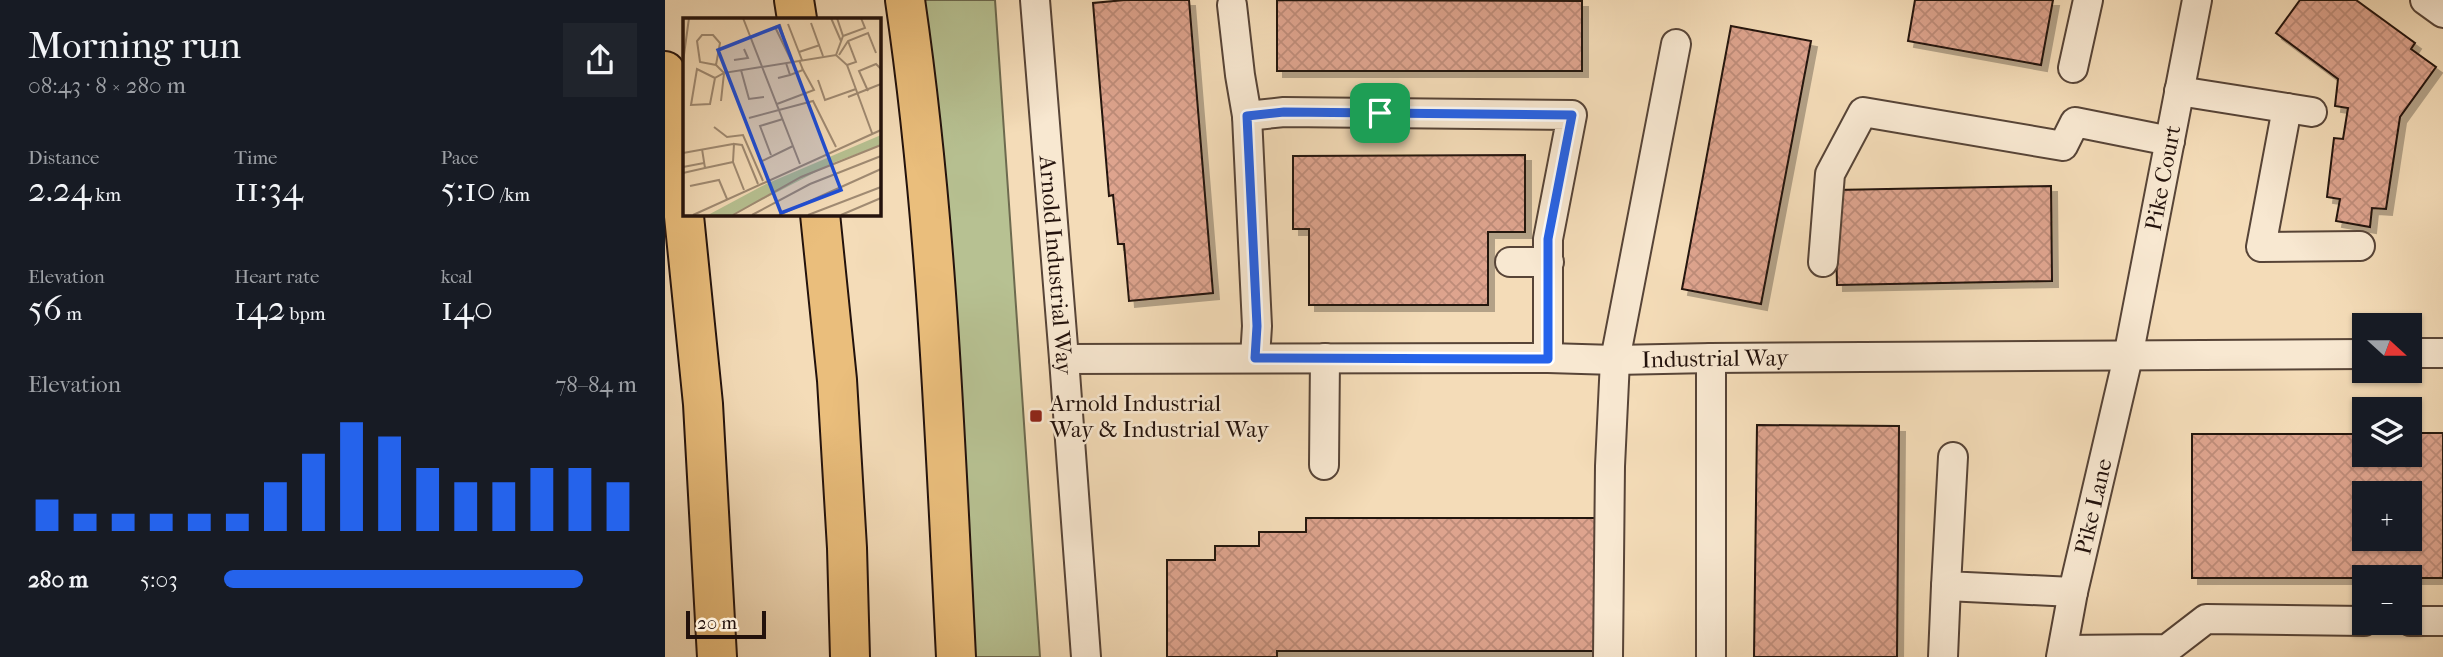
<!DOCTYPE html>
<meta charset="utf-8">
<style>
:root{--surface:#171b24;--page:#20242c;--text:#f1f3f6;--muted:#9ea1a6;--accent:#2563eb}
body{margin:0;font-family:"IM FELL French Canon",serif;background:var(--page);color:var(--text);height:100vh;display:flex;flex-direction:column;font-size:26px;white-space:nowrap}
*{box-sizing:border-box;margin:0}
p{font-size:23px;color:var(--muted)}
.icon{flex:none;width:38px;height:38px;fill:none;stroke:currentColor;stroke-width:2;stroke-linecap:round;stroke-linejoin:round}
.map{position:relative;flex:1;overflow:hidden}
.drawer{display:flex;flex-direction:column;background:var(--surface);width:665px}
.drawer>*{flex:none}
.needle{width:46px;rotate:111deg}
.tools{position:absolute;left:1687px;top:313px;display:grid;gap:14px}
.tools a{display:grid;place-items:center;width:70px;height:70px;border-radius:0px;background:var(--surface);box-shadow:0 2px 5px #0004;font-size:35px}
.scale{position:absolute;left:21px;bottom:18px;width:80px;box-sizing:border-box;padding-left:7px;border:4px solid #23120c;border-top:0;font-size:19px;line-height:24px;white-space:nowrap;color:#23120c;-webkit-text-stroke:5px #f8e8d1;paint-order:stroke}
.pin{position:absolute;display:grid;place-items:center;width:60px;height:60px;color:#fff;margin:-30px;border-radius:14px;box-shadow:0 4px 10px #0006}
.round{display:grid;place-items:center;flex:none;width:74px;height:74px;border-radius:0px;background:var(--page)}
.summary{display:flex;align-items:center;justify-content:space-between;height:119px;padding:0 28px}
h1{font-size:38px;font-weight:600;line-height:52px}
.stats{display:grid;grid-template-columns:repeat(3,1fr);gap:10px;height:119px;padding:7px 28px}
.stats div{display:grid;align-content:center}
.stats b{font-size:35px;font-weight:600}
.stats small{font-size:19px;font-weight:400}
.stats p{font-size:19px}
.chart{height:196px;padding:14px 28px}
.chart p{display:flex;justify-content:space-between}
.chart svg{width:100%;height:126px;margin-top:7px;stroke:var(--accent);stroke-width:6}
ul{padding:0 28px;list-style:none;font-size:23px}
li{display:grid;grid-template-columns:112px 84px 1fr;align-items:center;height:52px}
li i{height:18px;border-radius:9px;background:var(--accent)}
main{display:flex;flex:1;min-height:0}
.map>svg:first-child{display:block}
</style>
<main>
<section class="drawer">
<div class="summary"><div><h1>Morning run</h1><p>08:43 · 8 × 280 m</p></div><a class="round"><svg class="icon" aria-label="share" viewBox="0 0 24 24"><path d="M12 15V3M7 8l5-5 5 5M5 13v7h14v-7"/></svg></a></div>
<div class="stats">
<div><p>Distance</p><b>2.24<small> km</small></b></div>
<div><p>Time</p><b>11:34</b></div>
<div><p>Pace</p><b>5:10<small> /km</small></b></div>
</div>
<div class="stats">
<div><p>Elevation</p><b>56<small> m</small></b></div>
<div><p>Heart rate</p><b>142<small> bpm</small></b></div>
<div><p>kcal</p><b>140</b></div>
</div>
<div class="chart"><p><span>Elevation</span>78–84 m</p>
<svg viewBox="0 0 160 44" preserveAspectRatio="none"><path d="M5 44V33M15 44V38M25 44V38M35 44V38M45 44V38M55 44V38M65 44V27M75 44V17M85 44V6M95 44V11M105 44V22M115 44V27M125 44V27M135 44V22M145 44V22M155 44V27"/></svg>
</div>
<ul>
<li><b>280 m</b>5:03<i style="width:87%"></i></li>
</ul>
</section>
<div class="map">
<svg width="1778" height="657" viewBox="0 0 1778 657">
<defs>
<pattern id="building-cross-hatch" width="8" height="8" patternUnits="userSpaceOnUse" patternTransform="scale(1.75)"><rect width="8" height="8" fill="#dea48e"/><path d="M0 0l8 8M0 8l8-8" fill="none" stroke="#be8c79"/></pattern>
<filter id="shadow"><feDropShadow dx="6" dy="6" stdDeviation="0" flood-color="#0004"/></filter>
</defs>
<rect width="100%" height="100%" fill="#f4dcb8"/>
<filter id="stains"><feTurbulence type="fractalNoise" baseFrequency=".00286" numOctaves="4"/><feColorMatrix values="0 0 0 0 .2 0 0 0 0 .09 0 0 0 0 .02 0 0 0 .5 -.17"/></filter>
<radialGradient id="worn" r=".72"><stop offset=".6" stop-color="#630" stop-opacity="0"/><stop offset="1" stop-color="#630" stop-opacity=".3"/></radialGradient>
<polygon fill="#b7c192" stroke="#6d6a4f" stroke-width="2" points="240,0 330,0 375,657 291,657"/>
<g fill="url(#building-cross-hatch)" stroke="#23120c" stroke-width="2" fill-rule="evenodd" filter="url(#shadow)">
<polygon points="460,0 524,0 548,293 464,301 459,244 453,244 448,195 444,196 428,3"/>
<polygon points="612,0 917,1 917,71 612,71"/>
<polygon points="1250,0 1388,0 1376,65 1243,41"/>
<polygon points="1635,0 1691,0 1750,43 1746,49 1771,67 1735,117 1721,209 1707,208 1705,227 1671,221 1675,199 1662,197 1669,138 1678,139 1683,108 1670,106 1673,79 1611,33"/>
<polygon points="1066,26 1146,41 1096,304 1017,289"/>
<polygon points="860,155 860,232 823,232 823,305 644,305 644,229 628,229 628,156"/>
<polygon points="1386,186 1387,281 1172,285 1170,190"/>
<polygon points="1092,425 1234,426 1232,657 1089,657"/>
<path d="M1745,433H1778V578H1527V434H1699V455H1745ZM1699,494H1745V539H1699Z"/>
<polygon points="641,518 940,518 939,651 612,651 612,657 502,657 502,560 550,560 550,546 594,546 594,532 641,532"/>
</g>
<g fill="none" stroke-linecap="round" stroke-linejoin="round">
<defs>
<g id="minor">
<path id="s1" d="M370,0L399,359L421,657"/>
<polyline points="1760,0 1778,13"/>
<polyline points="567,5 575,75 582,116 592,326 590,358"/>
<polyline points="1408,68 1423,0"/>
<polyline points="1514,91 1647,112"/>
<polyline points="1622,108 1596,247 1695,246"/>
<polyline points="582,116 619,112 907,115 883,239 883,358"/>
<polyline points="845,262 884,262"/>
<polyline points="1158,262 1165,174 1198,112 1398,146 1410,122 1505,141"/>
<polyline points="1745,353 1778,353"/>
<path id="s2" d="M399,359L883,358L950,360L1046,358L1699,354"/>
<polyline points="1288,457 1281,586 1408,592"/>
<polyline points="659,465 660,358"/>
<polyline points="1745,621 1778,621"/>
<polyline points="1398,650 1502,649 1541,619 1699,621"/>
<polyline points="943,657 945,466 950,360 1011,44"/>
<polyline points="1046,657 1046,358"/>
<polyline points="1278,657 1281,586"/>
<path id="s3" d="M1396,657L1408,592L1463,357L1532,0"/>
</g>
<g id="highway">
<polyline points="129,0 132,19"/>
<path d="M240,0C272,218 280,438 291,657"/>
<polyline points="0,71 19,216 38,404 52,657"/>
<polyline points="155,214 172,380 182,548 185,657"/>
</g>
</defs>
<use href="#minor" stroke="#574437" stroke-width="32"/>
<use href="#highway" stroke="#23120c" stroke-width="42"/>
<use href="#minor" stroke="#f8e8d1" stroke-width="28"/>
<use href="#highway" stroke="#eabe7c" stroke-width="38"/>
</g>
<g fill="none" stroke-linecap="round" stroke-linejoin="round">
<defs>
<polygon id="route" points="619,112 907,115 883,239 883,359 590,358 592,326 582,116"/>
</defs>
<use href="#route" stroke="#fff" stroke-width="14"/>
<use href="#route" stroke="#2563eb" stroke-width="9"/>
</g>
<rect fill="#8f2418" stroke="#f8e8d1" stroke-width="2.5" x="364" y="409" width="14" height="14" rx="3.5"/>
<g text-anchor="middle" stroke-width="5" stroke-linejoin="round" paint-order="stroke">
<g font-size="23" fill="#23120c" stroke="#f8e8d1">
<text dy="8" stroke="none"><textPath href="#s3" startOffset="490">Pike Court</textPath></text>
<text dy="8" stroke="none"><textPath href="#s1" startOffset="266">Arnold Industrial Way</textPath></text>
<text dy="8" stroke="none"><textPath href="#s2" startOffset="651">Industrial Way</textPath></text>
<text dy="8" stroke="none"><textPath href="#s3" startOffset="154">Pike Lane</textPath></text>
</g>
<g font-size="23" fill="#23120c" stroke="#f8e8d1" text-anchor="start">
<text x="385" y="411">Arnold Industrial<tspan x="385" dy="26">Way &amp; Industrial Way</tspan></text>
</g>
</g>
<g transform="translate(18 18)">
<rect width="198" height="198" fill="#f4dcb8"/>
<path d="M198,117V127L152,144L50,197H25L83,166Z" fill="#b7c192"/>
<path fill="none" stroke="#a08b73" stroke-width="2" d="M60,0L117,146M148,0L158,23M128,5L140,38M105,6L119,42M160,18L182,10L178,0M105,34L97,7L92,9L109,44M116,34L137,27M153,37L160,18L154,0M156,37L165,23L185,15L193,35M51,42L65,40L61,31M0,44L6,0M33,47L37,25L30,17H19L14,23L17,44L33,47L41,55L153,37L164,47L189,115M164,47L173,44L165,23M58,52L66,81L81,79M107,57L120,52L116,42M32,60L14,51L8,87L27,86L32,60L41,55L38,83M95,60L107,57L103,45M135,62L142,82L173,71M185,73L176,53L193,46L198,51M165,79L198,66M94,86L131,72L119,50M66,100L130,83L153,129M31,109L44,119L60,117L80,163M0,135L50,126M88,137L77,108L100,101M79,143L110,128M0,149L21,145M22,150L50,144M0,155L22,150L19,131M7,168L36,162L44,181M61,172L50,144L51,126L59,127L75,166M10,197L198,112M50,197L118,159L198,127M69,197L127,166L198,138M96,197L198,151M125,197L198,169M158,197L198,180"/>
<path fill="#1d4ed8" fill-opacity="0.15" stroke="#1d4ed8" stroke-width="3.5" d="M96,8L158,172L98,195L35,32Z"/>
<rect width="198" height="198" fill="none" stroke="#23120c" stroke-width="3.5"/>
</g>
<rect width="100%" height="100%" filter="url(#stains)"/>
<rect width="100%" height="100%" fill="url(#worn)"/>
</svg>
<div class="tools">
<a><svg class="needle" viewBox="-14 -14 28 28"><path d="M0-13l5 13h-10z" fill="#e53935"/><path d="M0 13l5-13h-10z" fill="#9ea1a6"/></svg></a>
<a><svg class="icon" aria-label="layers" viewBox="0 0 24 24"><path d="M12 4l9 5-9 5-9-5zM3 14l9 5 9-5"/></svg></a>
<a>+</a>
<a>−</a>
</div>
<div class="scale">20 m</div>
<div class="pin" style="left:715px;top:113px;background:#1e9e55"><svg class="icon" aria-label="arrive" viewBox="0 0 24 24"><path d="M6 21V4h12l-3 4 3 4H6"/></svg></div>
</div>
</main>
